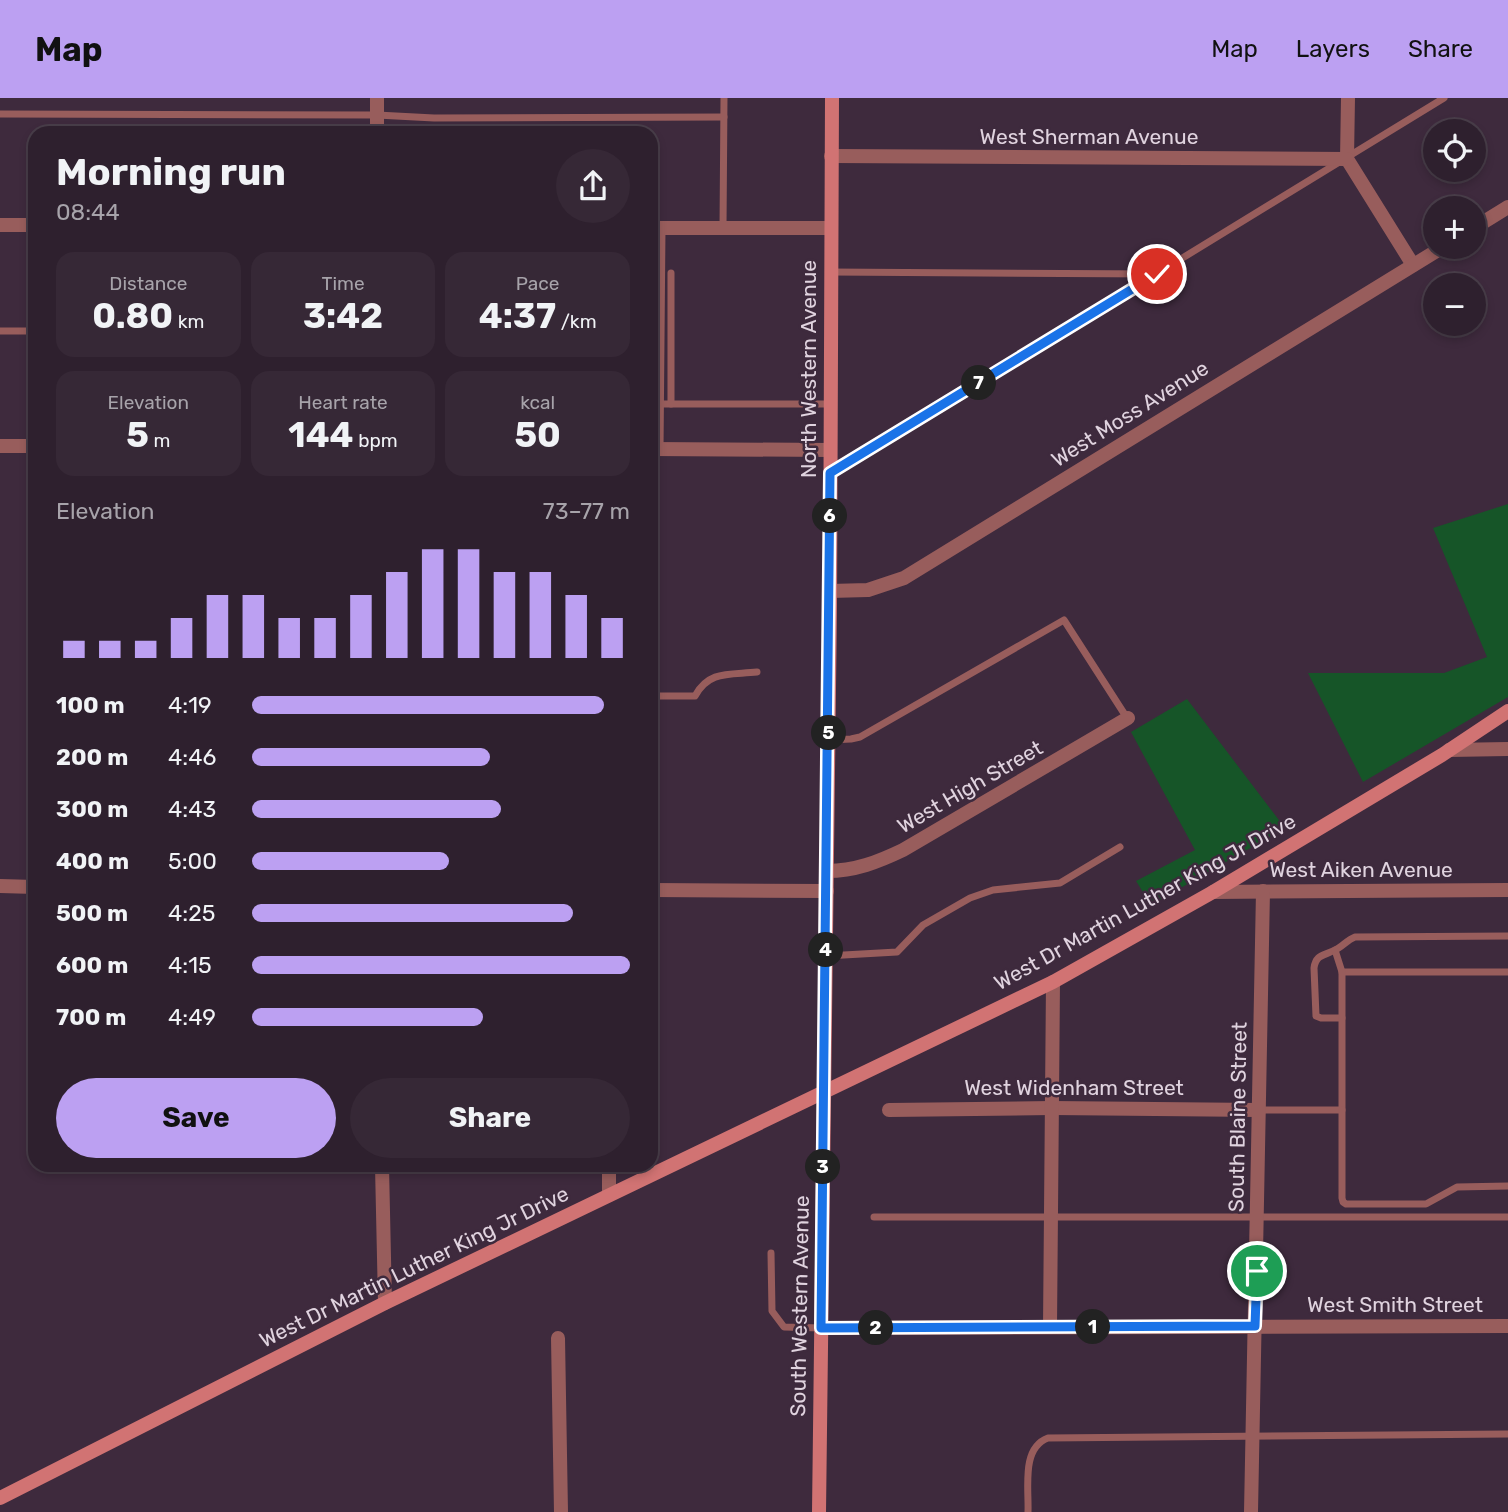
<!DOCTYPE html>
<meta charset="utf-8">
<style>
:root{--surface:#2e202e;--page:#362836;--text:#f1f3f6;--muted:#a7a3aa;--line:#493e4a;--accent:#bca0f2}
body{margin:0;font-family:Rubik,sans-serif;background:var(--page);color:var(--text);height:100vh;display:flex;flex-direction:column;font-size:26px;white-space:nowrap}
*{box-sizing:border-box;margin:0}
p{font-size:23px;color:var(--muted)}
.icon{flex:none;width:38px;height:38px;fill:none;stroke:currentColor;stroke-width:2;stroke-linecap:round;stroke-linejoin:round}
.map{position:relative;flex:1;overflow:hidden}
.sheet{position:absolute;left:28px;top:28px;width:630px;height:1046px;display:flex;flex-direction:column;background:var(--surface);border-radius:21px;box-shadow:0 4px 10px #0003,0 0 0 2px var(--line)}
.sheet>*{flex:none}
.tools{position:absolute;left:1423px;top:21px;display:grid;gap:14px}
.tools a{display:grid;place-items:center;width:63px;height:63px;border-radius:50%;background:var(--surface);box-shadow:0 4px 10px #0003,0 0 0 2px var(--line);font-size:35px}
.pin{position:absolute;display:grid;place-items:center;width:60px;height:60px;color:#fff;margin:-30px;border:4px solid #fff;border-radius:50%;box-shadow:0 2px 7px #0007}
.km{position:absolute;width:35px;height:35px;margin:-18px;border-radius:50%;background:#222;color:#fff;font-size:19px;line-height:35px;text-align:center}
.round{display:grid;place-items:center;flex:none;width:74px;height:74px;border-radius:37px;background:var(--page)}
.headline{display:flex;align-items:center;justify-content:space-between;height:119px;padding:0 28px}
h1{font-size:38px;font-weight:700;line-height:52px}
.figures{display:grid;grid-template-columns:repeat(3,1fr);gap:10px;height:119px;padding:7px 28px}
.figures div{display:grid;align-content:center;border-radius:18px;background:var(--page);text-align:center}
.figures b{font-size:35px;font-weight:700}
.figures small{font-size:19px;font-weight:400}
.figures p{font-size:19px}
.chart{height:196px;padding:14px 28px}
.chart p{display:flex;justify-content:space-between}
.chart svg{width:100%;height:126px;margin-top:7px;stroke:var(--accent);stroke-width:6}
.action{display:flex;gap:14px;margin-top:auto;padding:14px 28px}
.action a{flex:1;height:80px;border-radius:42px;background:var(--accent);color:#111;font-size:28px;font-weight:700;line-height:80px;text-align:center}
.action a+a{background:var(--page);color:var(--text)}
ul{padding:0 28px;list-style:none;font-size:23px}
li{display:grid;grid-template-columns:112px 84px 1fr;align-items:center;height:52px}
li i{height:18px;border-radius:9px;background:var(--accent)}
header{display:flex;align-items:center;gap:42px;box-sizing:border-box;height:98px;padding:0 35px;background:var(--accent);color:#111}
header strong{font-size:33px}
nav{display:flex;gap:38px;margin-inline-start:auto;font-size:24px}
.map>svg:first-child{display:block}
</style>
<header>
<strong>Map</strong>
<nav><a>Map</a><a>Layers</a><a>Share</a></nav>
</header>
<div class="map">
<svg width="1508" height="1414" viewBox="0 0 1508 1414">
<rect width="100%" height="100%" fill="#3e2a3d"/>
<g fill="#165528">
<polygon points="1508,406 1508,599 1363,684 1308,575 1444,575 1487,559 1433,430"/>
<polygon points="1187,601 1285,730 1151,807 1136,783 1195,752 1131,634"/>
</g>
<g fill="none" stroke-linecap="round" stroke-linejoin="round">
<g stroke="#985d5c" stroke-width="7">
<polyline points="0,16 377,17 434,20 724,19"/>
<polyline points="723,130 724,0"/>
<polyline points="830,174 1157,176"/>
<polyline points="671,175 671,306"/>
<polyline points="0,233 35,233"/>
<polyline points="660,306 830,306"/>
<polyline points="660,351 662,130"/>
<polyline points="831,375 1444,0"/>
<path d="M651,598H695C709,572 730,577 757,574"/>
<polyline points="829,642 851,641 860,639 1064,522 1127,620"/>
<polyline points="826,858 897,854 923,827 970,800 993,792 1060,785 1120,749"/>
<polyline points="1342,874 1508,874"/>
<path d="M1342,920H1321L1316,918L1314,870C1316,856 1324,858 1335,852C1342,849 1347,842 1355,839L1508,838"/>
<polyline points="1259,1012 1342,1012 1342,874 1335,852"/>
<polyline points="1342,1012 1342,1100 1343,1104 1346,1106 1426,1106 1457,1089 1508,1088"/>
<polyline points="874,1119 1508,1119"/>
<polyline points="771,1155 772,1213 784,1229 821,1230"/>
<path d="M1028,1414C1029,1390 1021,1350 1048,1340L1508,1336"/>
</g>
<g stroke="#985d5c" stroke-width="14">
<polyline points="1348,0 1347,61 1413,167"/>
<polyline points="377,35 377,0"/>
<polyline points="831,58 1347,61"/>
<polyline points="0,127 35,127"/>
<polyline points="651,130 830,130"/>
<polyline points="0,348 35,348"/>
<polyline points="651,351 830,352"/>
<polyline points="1449,652 1508,651"/>
<path d="M827,773C855,773 878,764 903,752L1128,620"/>
<polyline points="0,788 35,789"/>
<polyline points="651,792 827,793"/>
<polyline points="1213,794 1508,792"/>
<polyline points="889,1012 1052,1010 1259,1012"/>
<polyline points="382,1068 385,1205"/>
<polyline points="609,1068 609,1097"/>
<polyline points="1050,1229 1053,884"/>
<polyline points="821,1230 1508,1228"/>
<polyline points="558,1240 561,1414"/>
<polyline points="1251,1414 1263,793"/>
</g>
<g stroke="#985d5c" stroke-width="14">
<polyline points="1474,130 1508,109"/>
<polyline points="830,493 868,492 904,480 1443,149"/>
</g>
<g stroke="#d17373" stroke-width="14">
<polyline points="0,1400 385,1205 1053,884 1213,794 1442,657 1508,613"/>
<polyline points="819,1414 830,508 832,0"/>
</g>
</g>
<g fill="none" stroke-linecap="round" stroke-linejoin="round">
<defs>
<polyline id="route" points="1157,176 830,375 821,1230 1255,1228 1257,1173"/>
</defs>
<use href="#route" stroke="#fff" stroke-width="14"/>
<use href="#route" stroke="#1a73e8" stroke-width="9"/>
</g>
<g text-anchor="middle" stroke-width="5" stroke-linejoin="round" paint-order="stroke">
<g font-size="21" fill="#e0d3df" stroke="#3e2a3d">
<text x="1089" y="46">West Sherman Avenue</text>
<text transform="translate(809 271) rotate(-90)" y="7">North Western Avenue</text>
<text transform="translate(1130 316) rotate(-32)" y="7">West Moss Avenue</text>
<text transform="translate(970 689) rotate(-30)" y="7">West High Street</text>
<text x="1361" y="779">West Aiken Avenue</text>
<text transform="translate(1145 804) rotate(-29)" y="7">West Dr Martin Luther King Jr Drive</text>
<text x="1074" y="997">West Widenham Street</text>
<text transform="translate(1238 1019) rotate(-89)" y="7">South Blaine Street</text>
<text transform="translate(414 1169) rotate(-26)" y="7">West Dr Martin Luther King Jr Drive</text>
<text x="1395" y="1214">West Smith Street</text>
<text transform="translate(800 1208) rotate(-89)" y="7">South Western Avenue</text>
</g>
</g>
</svg>
<div class="tools">
<a><svg class="icon" aria-label="locate" viewBox="0 0 24 24"><circle cx="12" cy="12" r="6"/><path d="M12 2v4M12 18v4M2 12h4M18 12h4"/></svg></a>
<a>+</a>
<a>−</a>
</div>
<div class="pin" style="left:1257px;top:1173px;background:#1e9e55"><svg class="icon" aria-label="arrive" viewBox="0 0 24 24"><path d="M6 21V4h12l-3 4 3 4H6"/></svg></div>
<div class="pin" style="left:1157px;top:176px;background:#d93025"><svg class="icon" aria-label="check" viewBox="0 0 24 24"><path d="M5 12l5 5 9-10"/></svg></div>
<b class="km" style="left:1093px;top:1229px">1</b>
<b class="km" style="left:876px;top:1230px">2</b>
<b class="km" style="left:823px;top:1069px">3</b>
<b class="km" style="left:826px;top:852px">4</b>
<b class="km" style="left:829px;top:635px">5</b>
<b class="km" style="left:830px;top:418px">6</b>
<b class="km" style="left:979px;top:285px">7</b>
<section class="sheet">
<div class="headline"><div><h1>Morning run</h1><p>08:44</p></div><a class="round"><svg class="icon" aria-label="share" viewBox="0 0 24 24"><path d="M12 15V3M7 8l5-5 5 5M5 13v7h14v-7"/></svg></a></div>
<div class="figures">
<div><p>Distance</p><b>0.80<small> km</small></b></div>
<div><p>Time</p><b>3:42</b></div>
<div><p>Pace</p><b>4:37<small> /km</small></b></div>
</div>
<div class="figures">
<div><p>Elevation</p><b>5<small> m</small></b></div>
<div><p>Heart rate</p><b>144<small> bpm</small></b></div>
<div><p>kcal</p><b>50</b></div>
</div>
<div class="chart"><p><span>Elevation</span>73–77 m</p>
<svg viewBox="0 0 160 44" preserveAspectRatio="none"><path d="M5 44V38M15 44V38M25 44V38M35 44V30M45 44V22M55 44V22M65 44V30M75 44V30M85 44V22M95 44V14M105 44V6M115 44V6M125 44V14M135 44V14M145 44V22M155 44V30"/></svg>
</div>
<ul>
<li><b>100 m</b>4:19<i style="width:93%"></i></li>
<li><b>200 m</b>4:46<i style="width:63%"></i></li>
<li><b>300 m</b>4:43<i style="width:66%"></i></li>
<li><b>400 m</b>5:00<i style="width:52%"></i></li>
<li><b>500 m</b>4:25<i style="width:85%"></i></li>
<li><b>600 m</b>4:15<i style="width:100%"></i></li>
<li><b>700 m</b>4:49<i style="width:61%"></i></li>
</ul>
<div class="action"><a>Save</a><a>Share</a></div>
</section>
</div>
